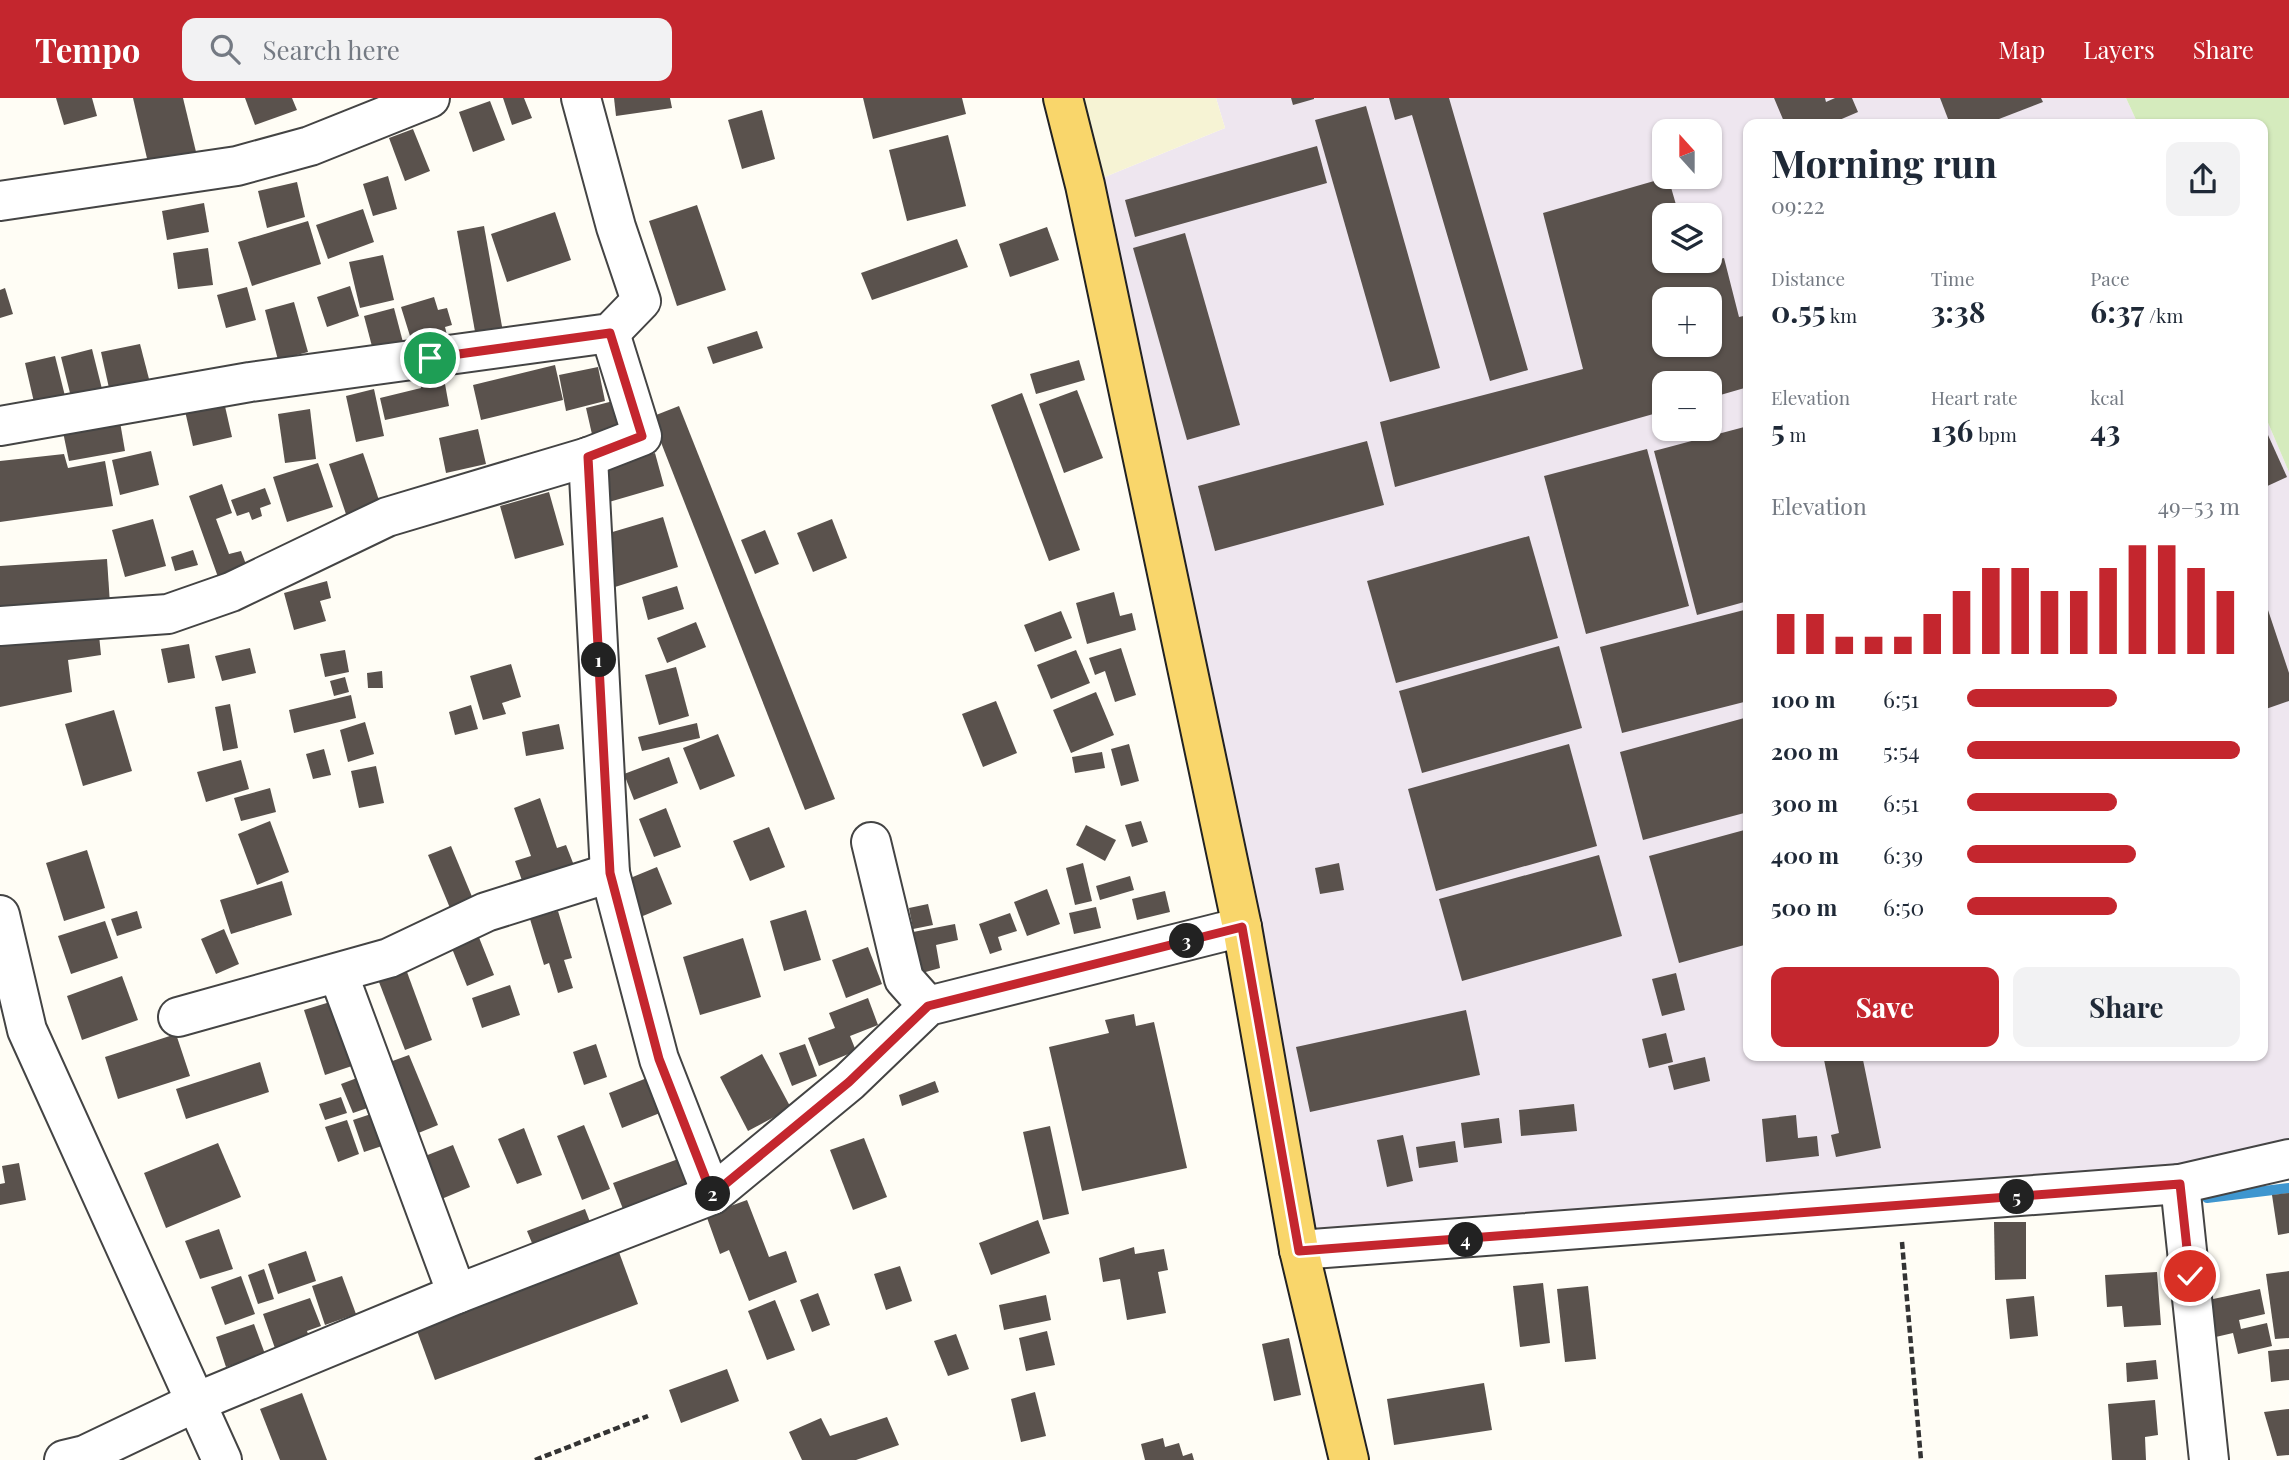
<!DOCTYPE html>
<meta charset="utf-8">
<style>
:root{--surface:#fff;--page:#f2f2f3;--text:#1f2937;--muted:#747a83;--accent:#c4262e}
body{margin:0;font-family:"Playfair Display",serif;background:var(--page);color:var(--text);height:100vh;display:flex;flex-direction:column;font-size:26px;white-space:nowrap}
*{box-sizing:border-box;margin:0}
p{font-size:23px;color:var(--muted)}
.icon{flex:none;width:38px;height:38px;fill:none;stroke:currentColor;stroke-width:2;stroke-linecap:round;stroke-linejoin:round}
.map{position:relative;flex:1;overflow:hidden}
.details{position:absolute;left:1743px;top:21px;width:525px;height:942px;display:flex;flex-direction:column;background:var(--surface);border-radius:14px;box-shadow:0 2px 5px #0004}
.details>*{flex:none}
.needle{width:46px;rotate:339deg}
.controls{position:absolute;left:1652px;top:21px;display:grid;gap:14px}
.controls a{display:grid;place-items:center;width:70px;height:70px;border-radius:14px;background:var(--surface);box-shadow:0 2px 5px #0004;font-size:35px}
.pin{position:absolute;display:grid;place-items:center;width:60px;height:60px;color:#fff;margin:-30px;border:4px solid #fff;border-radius:50%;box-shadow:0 2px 7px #0007}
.km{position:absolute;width:35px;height:35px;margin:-18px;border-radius:50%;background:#222;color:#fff;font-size:19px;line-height:35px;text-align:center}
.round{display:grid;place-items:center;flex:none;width:74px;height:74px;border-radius:14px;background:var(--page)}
.summary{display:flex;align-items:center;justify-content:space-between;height:119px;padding:0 28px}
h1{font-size:38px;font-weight:700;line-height:52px}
.metrics{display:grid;grid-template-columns:repeat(3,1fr);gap:10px;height:119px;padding:7px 28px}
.metrics div{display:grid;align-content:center}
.metrics b{font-size:30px;font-weight:700}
.metrics small{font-size:19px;font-weight:400}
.metrics p{font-size:19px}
.chart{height:196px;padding:14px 28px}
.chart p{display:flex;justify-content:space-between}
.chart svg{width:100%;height:126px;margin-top:7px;stroke:var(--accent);stroke-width:6}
.action{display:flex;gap:14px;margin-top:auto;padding:14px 28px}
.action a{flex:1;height:80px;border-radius:14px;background:var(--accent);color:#fff;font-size:28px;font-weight:700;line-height:80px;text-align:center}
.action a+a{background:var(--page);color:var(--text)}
ul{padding:0 28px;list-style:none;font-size:23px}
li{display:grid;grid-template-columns:112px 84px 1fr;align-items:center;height:52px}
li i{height:18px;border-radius:9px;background:var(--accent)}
header{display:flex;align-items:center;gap:42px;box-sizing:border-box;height:98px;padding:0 35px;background:var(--accent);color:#fff}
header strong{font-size:33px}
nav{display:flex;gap:38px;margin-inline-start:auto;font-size:24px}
.search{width:490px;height:63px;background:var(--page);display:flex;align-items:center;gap:18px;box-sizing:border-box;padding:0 24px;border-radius:14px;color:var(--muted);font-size:26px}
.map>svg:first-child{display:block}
</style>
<header>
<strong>Tempo</strong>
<div class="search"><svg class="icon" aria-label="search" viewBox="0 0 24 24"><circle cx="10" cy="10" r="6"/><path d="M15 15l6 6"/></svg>Search here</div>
<nav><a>Map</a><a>Layers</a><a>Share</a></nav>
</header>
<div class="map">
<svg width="2289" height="1362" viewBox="0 0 2289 1362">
<rect width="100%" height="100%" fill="#fffdf5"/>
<path fill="#eee6ef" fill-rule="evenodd" d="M1216,0H2126L2138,26H1748V957H2263V313L2289,374V1061L1299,1152L1085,87L1225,30ZM1664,33H1710V79H1664ZM1664,117H1710V163H1664ZM1664,201H1710V247H1664ZM1664,285H1710V331H1664Z"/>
<polygon fill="#f6f3d4" points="1063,0 1216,0 1225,30 1085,87"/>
<polygon fill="#d5ebbd" points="2126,0 2289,0 2289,374 2263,313 2263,26 2138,26"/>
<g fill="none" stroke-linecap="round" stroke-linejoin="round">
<polyline stroke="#3f96cf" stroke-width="10" points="2207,1100 2289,1090"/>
</g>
<g fill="#5a524d" fill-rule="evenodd">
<polygon points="56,0 92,0 97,18 64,27"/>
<polygon points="133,0 183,0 197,58 149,69"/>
<polygon points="245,0 292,0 297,12 255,27"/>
<polygon points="503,0 524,0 532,20 512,27"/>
<polygon points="614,0 670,0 672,10 616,18"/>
<polygon points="863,0 962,0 966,16 873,41"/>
<polygon points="1291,0 1314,0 1314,1 1293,7"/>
<polygon points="1389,0 1449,0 1528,272 1490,283 1412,17 1395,22"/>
<polygon points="1774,0 1825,0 1826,4 1835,0 1852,0 1858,14 1830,26 1785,26"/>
<polygon points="1940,0 2041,0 2043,4 1986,26 1950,26"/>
<polygon points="490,3 505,42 473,54 459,14"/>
<polygon points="1366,8 1440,270 1390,284 1315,22"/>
<polygon points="762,12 775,61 742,71 728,22"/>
<polygon points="413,31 430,73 405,83 389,40"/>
<polygon points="948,37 966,108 907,123 889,52"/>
<polygon points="1317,48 1327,85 1135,139 1125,102"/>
<polygon points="388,78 397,111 373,118 363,86"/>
<path d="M1668,79L1679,117H1664V163H1692L1693,168L1724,160L1739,219L1748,217V289L1710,300V285H1664V313L1395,389L1380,324L1583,271L1543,115ZM1664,201H1710V247H1664Z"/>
<polygon points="297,84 305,119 267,130 258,93"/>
<polygon points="204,105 209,134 167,142 162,113"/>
<polygon points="697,107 726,192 677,208 649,123"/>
<polygon points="363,111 374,144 328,161 316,127"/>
<polygon points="555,114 571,162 507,184 491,136"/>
<polygon points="308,123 321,166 252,188 238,144"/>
<polygon points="484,128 503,234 476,239 457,133"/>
<polygon points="1047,129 1059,162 1010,179 999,146"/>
<polygon points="1185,135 1240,327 1187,342 1133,150"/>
<polygon points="957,141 968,169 872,202 861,175"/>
<polygon points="208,150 213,187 178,191 173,155"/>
<polygon points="383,157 394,202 360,210 349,164"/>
<polygon points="350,188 359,218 327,229 317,199"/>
<polygon points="247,189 256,222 226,230 217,197"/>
<polygon points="5,190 13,216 0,220 0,192"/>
<polygon points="434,199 438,212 447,210 452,227 445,229 448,241 414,251 401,209"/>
<polygon points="294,204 308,254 278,262 265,212"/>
<polygon points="394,210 404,248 374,256 364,218"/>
<polygon points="757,233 763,250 713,266 707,249"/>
<polygon points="140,246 149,281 109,290 101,254"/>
<polygon points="92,251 104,299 73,307 61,259"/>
<polygon points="55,258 67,306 36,313 25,265"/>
<polygon points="1079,262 1085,282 1036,296 1030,276"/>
<polygon points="555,267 563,302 481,322 473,287"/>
<polygon points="598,269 605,303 566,313 559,277"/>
<polygon points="443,275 449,308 385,322 380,300 421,290 419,280"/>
<polygon points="374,291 384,338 356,344 346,298"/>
<polygon points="1077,292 1103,360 1064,375 1039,306"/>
<polygon points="1022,295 1080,452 1049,463 991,307"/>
<polygon points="625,300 633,335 594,345 586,310"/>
<polygon points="224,304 232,339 193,348 185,313"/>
<polygon points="679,308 835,701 805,712 651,319"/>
<polygon points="310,311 316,361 285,365 278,316"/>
<polygon points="120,324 125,353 69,363 63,334"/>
<polygon points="2263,326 2287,379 2263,390"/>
<polygon points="1748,328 1748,503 1697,517 1654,353"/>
<polygon points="478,331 486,366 446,375 439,340"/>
<polygon points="1367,343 1384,407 1215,453 1198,388"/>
<polygon points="1647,351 1689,508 1586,536 1544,378"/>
<polygon points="151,353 159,387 120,397 112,362"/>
<polygon points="363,355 382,411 348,422 329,366"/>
<polygon points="655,355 664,388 609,404 599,371"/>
<polygon points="64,356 68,370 105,363 113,408 0,424 0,363"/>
<polygon points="318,365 333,409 287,424 273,379"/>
<polygon points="222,386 232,415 216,421 229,456 241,453 247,469 218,479 189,398"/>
<polygon points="265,390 271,406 260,410 262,418 252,422 249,414 237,418 231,402"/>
<polygon points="549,394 564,447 515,461 500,408"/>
<polygon points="663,419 678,469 615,489 599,438"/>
<polygon points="153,421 166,468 125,479 112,432"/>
<polygon points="832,421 847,460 813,474 797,435"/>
<polygon points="765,432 779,466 755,476 741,442"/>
<polygon points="1529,438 1558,540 1396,585 1367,483"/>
<polygon points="193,452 198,467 175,473 171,459"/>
<polygon points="107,461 110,506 0,512 0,468"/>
<polygon points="327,483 331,500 320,503 326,523 294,532 284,495"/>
<polygon points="677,488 684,511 648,522 642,499"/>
<polygon points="1114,494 1120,518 1132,515 1136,532 1087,546 1076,505"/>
<polygon points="1748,511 1748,603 1622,635 1600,549"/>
<polygon points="2268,512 2289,575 2289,603 2263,612 2263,513"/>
<polygon points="1061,513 1072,540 1035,554 1024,527"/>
<polygon points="696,524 706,549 667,565 657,540"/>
<polygon points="99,537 101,557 68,562 72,594 0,609 0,542"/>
<polygon points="189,546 195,580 168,585 161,551"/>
<polygon points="1559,548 1582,630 1422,675 1399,593"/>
<polygon points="250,550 256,575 222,583 215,558"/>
<polygon points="1121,550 1136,597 1115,604 1105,573 1095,577 1089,560"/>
<polygon points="345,552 349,574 325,579 320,556"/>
<polygon points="1076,552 1090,585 1051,601 1037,567"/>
<polygon points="511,566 521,599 502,605 506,616 483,622 470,578"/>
<polygon points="676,569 689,618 659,627 645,577"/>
<polygon points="382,573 383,590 368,590 367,575"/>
<polygon points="345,579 349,594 334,598 330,583"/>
<polygon points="1096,594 1114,637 1071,655 1053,612"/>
<polygon points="351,597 356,620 294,635 289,612"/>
<polygon points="996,603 1017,655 983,669 962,616"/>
<polygon points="230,606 238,650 223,653 215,609"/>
<polygon points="471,607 478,631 455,637 449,614"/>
<polygon points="114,612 132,673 83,688 65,626"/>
<polygon points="1748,619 1748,714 1643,742 1620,654"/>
<polygon points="365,624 374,656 348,664 340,632"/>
<polygon points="697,625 700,640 642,653 638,639"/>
<polygon points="559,626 564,651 526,658 522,634"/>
<polygon points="718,636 735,678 700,692 683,650"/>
<polygon points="1129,646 1139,683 1121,688 1111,651"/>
<polygon points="1569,646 1597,748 1436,793 1408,691"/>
<polygon points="324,651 331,677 313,681 306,656"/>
<polygon points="1102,654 1105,670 1075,675 1072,659"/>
<polygon points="669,659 678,685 634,702 624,676"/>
<polygon points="241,662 249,691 206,704 197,674"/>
<polygon points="376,668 384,705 359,710 351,673"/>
<polygon points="270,690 276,714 241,723 234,700"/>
<polygon points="540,700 557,750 566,747 575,770 524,788 515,763 531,758 514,710"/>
<polygon points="666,710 681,749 654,759 639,721"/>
<polygon points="270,723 289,774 257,787 238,736"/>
<polygon points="1141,723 1148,744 1132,749 1125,727"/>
<polygon points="1086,727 1116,742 1105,763 1076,747"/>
<polygon points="769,729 785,769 750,783 733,743"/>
<polygon points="1748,731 1748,846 1679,865 1649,758"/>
<polygon points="451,748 473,801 450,810 428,757"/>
<polygon points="87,752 105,810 64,823 46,765"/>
<polygon points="1599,757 1622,838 1462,883 1439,801"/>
<polygon points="1083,765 1092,803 1075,807 1066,770"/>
<polygon points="1339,765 1344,792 1320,796 1315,770"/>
<polygon points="657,769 672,806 638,820 623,783"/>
<polygon points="1130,778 1134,792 1100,802 1096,788"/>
<polygon points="282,783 292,817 231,836 220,802"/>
<polygon points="1047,791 1060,826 1027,838 1014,804"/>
<polygon points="1165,793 1170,814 1137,822 1132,801"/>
<polygon points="928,806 933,827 913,831 909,810"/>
<polygon points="1096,809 1101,830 1074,836 1069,815"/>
<polygon points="806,812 821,862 784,873 770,823"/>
<polygon points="137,813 142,830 117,838 111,821"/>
<polygon points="558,813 572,860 564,862 573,890 558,895 549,865 544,867 530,821"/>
<polygon points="1010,815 1017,833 998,839 1002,852 990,856 979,826"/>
<polygon points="105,823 118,860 71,876 58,838"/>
<polygon points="955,826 958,842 936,847 940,870 922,875 913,834"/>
<polygon points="224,831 239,866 216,876 201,841"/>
<polygon points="478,837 494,877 467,888 451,848"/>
<polygon points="743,840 761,899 700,917 683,859"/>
<polygon points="868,849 882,886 846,900 832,862"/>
<polygon points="407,874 432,942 405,952 379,884"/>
<polygon points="1676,875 1685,912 1662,918 1652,881"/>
<polygon points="122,878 138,922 82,942 67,898"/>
<polygon points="510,887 520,917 482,930 472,900"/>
<polygon points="343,900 364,964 325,977 304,912"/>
<polygon points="868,900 878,927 850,938 856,953 819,968 808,940 835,930 829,915"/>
<polygon points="1466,912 1480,977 1310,1014 1296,949"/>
<polygon points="1134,916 1136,928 1154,924 1187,1070 1082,1093 1049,949 1109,935 1105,922"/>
<polygon points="1666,935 1673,964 1649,970 1642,941"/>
<polygon points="176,936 190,978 118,1001 105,959"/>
<polygon points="596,946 607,979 584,987 573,954"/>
<polygon points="805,946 817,978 792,988 779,955"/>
<polygon points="762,956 791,1010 748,1033 720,979"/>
<polygon points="409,957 438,1027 416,1036 387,965"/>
<polygon points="1823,957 1862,957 1881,1050 1836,1059 1831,1037 1839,1035"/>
<polygon points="1705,959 1710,983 1674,992 1668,968"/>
<polygon points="260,964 269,994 186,1021 176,991"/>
<polygon points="365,977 376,1007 353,1015 341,986"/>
<polygon points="647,980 660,1015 622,1030 609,995"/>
<polygon points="935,983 939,994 902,1008 899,997"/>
<polygon points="341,999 347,1015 325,1022 319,1006"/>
<polygon points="1574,1006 1577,1033 1521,1038 1519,1012"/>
<polygon points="374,1015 385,1047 364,1054 353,1022"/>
<polygon points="1796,1017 1798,1040 1817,1038 1819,1058 1766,1064 1762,1021"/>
<polygon points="1499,1020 1502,1045 1464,1050 1461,1025"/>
<polygon points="347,1022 359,1056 338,1064 325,1029"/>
<polygon points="584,1027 610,1091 582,1102 557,1038"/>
<polygon points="1050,1028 1069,1116 1043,1122 1023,1034"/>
<polygon points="524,1030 542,1077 517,1086 498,1041"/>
<polygon points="1403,1037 1413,1083 1387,1089 1377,1042"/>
<polygon points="864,1040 887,1099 853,1112 830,1052"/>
<polygon points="1455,1043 1458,1064 1419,1070 1416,1049"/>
<polygon points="218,1045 241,1099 166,1130 144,1075"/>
<polygon points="453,1047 470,1089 432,1105 415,1062"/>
<polygon points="681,1060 694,1094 626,1119 613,1085"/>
<polygon points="19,1065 26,1102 0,1107 0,1086 5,1085 2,1068"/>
<polygon points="2289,1095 2289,1135 2278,1137 2272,1097"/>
<polygon points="747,1102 769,1159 786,1153 797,1184 749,1203 729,1152 720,1156 706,1117"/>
<polygon points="585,1111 590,1124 532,1145 527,1133"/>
<polygon points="1038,1122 1050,1155 991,1177 979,1145"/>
<polygon points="1994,1124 2026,1124 2026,1181 1995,1182"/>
<polygon points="219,1131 233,1171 200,1181 185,1143"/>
<polygon points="616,1146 638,1206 435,1282 413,1222"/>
<polygon points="1134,1149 1135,1156 1164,1151 1168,1172 1158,1174 1166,1215 1127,1222 1120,1181 1103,1184 1099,1160"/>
<polygon points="306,1153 316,1183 278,1196 268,1166"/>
<polygon points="900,1168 912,1203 886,1212 874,1176"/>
<polygon points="264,1171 274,1201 258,1206 248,1177"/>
<polygon points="2289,1173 2289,1240 2275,1241 2266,1176"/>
<polygon points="2157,1174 2161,1227 2124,1229 2122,1208 2107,1209 2105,1177"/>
<polygon points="241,1178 255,1216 225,1227 211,1189"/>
<polygon points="342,1178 356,1216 325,1227 312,1188"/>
<polygon points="1543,1185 1550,1245 1520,1249 1513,1188"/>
<polygon points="1588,1188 1596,1261 1565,1264 1557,1191"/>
<polygon points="2260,1191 2265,1216 2239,1222 2241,1231 2267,1225 2272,1248 2238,1256 2233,1235 2207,1241 2199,1204"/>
<polygon points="818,1195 830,1227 812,1234 800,1202"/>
<polygon points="1046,1197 1051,1222 1004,1232 999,1207"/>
<polygon points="2034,1198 2038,1238 2010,1241 2006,1201"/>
<polygon points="310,1200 321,1228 307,1233 311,1245 277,1256 263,1216"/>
<polygon points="775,1202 795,1252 767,1262 748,1213"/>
<polygon points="254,1226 265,1256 226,1269 216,1239"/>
<polygon points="1047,1233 1055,1267 1026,1273 1019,1240"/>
<polygon points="956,1236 969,1271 948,1278 934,1243"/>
<polygon points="1289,1240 1301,1297 1274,1303 1262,1246"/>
<polygon points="2289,1251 2289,1282 2271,1284 2268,1253"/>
<polygon points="2156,1262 2158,1281 2127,1284 2126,1265"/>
<polygon points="727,1271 739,1303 681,1325 669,1292"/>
<polygon points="1484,1285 1492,1332 1394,1347 1387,1301"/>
<polygon points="1035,1294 1046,1338 1021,1344 1011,1301"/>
<polygon points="302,1295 327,1362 280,1362 260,1311"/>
<polygon points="2155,1302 2158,1337 2145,1339 2146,1362 2112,1362 2108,1306"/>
<polygon points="2289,1311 2289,1357 2277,1358 2264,1314"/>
<polygon points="887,1319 899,1347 856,1362 802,1362 789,1334 821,1320 830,1338"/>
<polygon points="1163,1340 1165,1349 1179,1345 1183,1358 1192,1355 1194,1362 1145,1362 1141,1346"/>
</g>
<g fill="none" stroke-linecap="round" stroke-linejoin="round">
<defs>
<g id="minor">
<polyline points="0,103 237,68 310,48 430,0"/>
<polyline points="0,328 250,284 610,235 641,203 616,129 581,0"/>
<polyline points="588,359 610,775 659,961 712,1097"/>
<polyline points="0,528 168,516 231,494 387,419 588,359 642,338 610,235"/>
<polyline points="871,744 904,881 928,908"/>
<polyline points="0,817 27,932 222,1362"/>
<polyline points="338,875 457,1196"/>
<polyline points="178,919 389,860 486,814 610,775"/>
<polyline points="2180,1086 2209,1362"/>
<polyline points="1299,1152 2180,1086 2289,1061"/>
<polyline points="64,1362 85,1357 194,1305 457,1196 712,1097 849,984 928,908 1242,829"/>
</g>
<polyline id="primary" points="1063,0 1085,87 1242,829 1299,1152 1349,1362"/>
</defs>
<use href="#minor" stroke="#444" stroke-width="42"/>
<use href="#primary" stroke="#222" stroke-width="42"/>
<g stroke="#333" stroke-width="4.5" stroke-dasharray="7 3.5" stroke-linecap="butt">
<polyline points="1902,1144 1921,1362"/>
<polyline points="535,1362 648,1318"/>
</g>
<use href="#minor" stroke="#fff" stroke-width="38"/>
<use href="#primary" stroke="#f9d66b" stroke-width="38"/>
</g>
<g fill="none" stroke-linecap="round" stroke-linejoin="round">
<defs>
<polyline id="route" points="430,260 610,235 642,338 588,359 610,775 659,961 712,1097 849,984 928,908 1242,829 1299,1153 2180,1086 2190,1178"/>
</defs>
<use href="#route" stroke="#fff" stroke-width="14"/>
<use href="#route" stroke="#c4262e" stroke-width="9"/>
</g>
</svg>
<div class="controls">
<a><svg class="needle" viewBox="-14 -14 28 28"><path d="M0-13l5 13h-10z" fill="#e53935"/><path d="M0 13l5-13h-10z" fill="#747a83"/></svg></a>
<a><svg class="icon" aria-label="layers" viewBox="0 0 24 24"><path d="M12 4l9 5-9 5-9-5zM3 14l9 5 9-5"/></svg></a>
<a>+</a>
<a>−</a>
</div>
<div class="pin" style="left:430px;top:260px;background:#1e9e55"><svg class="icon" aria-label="arrive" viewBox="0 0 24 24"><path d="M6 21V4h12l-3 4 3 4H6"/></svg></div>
<div class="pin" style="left:2190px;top:1178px;background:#d93025"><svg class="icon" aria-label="check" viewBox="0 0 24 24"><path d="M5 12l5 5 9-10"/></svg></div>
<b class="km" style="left:599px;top:562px">1</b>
<b class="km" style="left:713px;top:1096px">2</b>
<b class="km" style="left:1187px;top:843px">3</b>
<b class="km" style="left:1466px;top:1142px">4</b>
<b class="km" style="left:2017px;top:1099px">5</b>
<section class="details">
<div class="summary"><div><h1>Morning run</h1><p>09:22</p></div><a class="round"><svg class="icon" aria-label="share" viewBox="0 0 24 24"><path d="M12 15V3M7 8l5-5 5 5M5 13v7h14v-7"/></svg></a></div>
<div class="metrics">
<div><p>Distance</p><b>0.55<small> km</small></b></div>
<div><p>Time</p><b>3:38</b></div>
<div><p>Pace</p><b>6:37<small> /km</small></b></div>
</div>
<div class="metrics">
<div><p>Elevation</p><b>5<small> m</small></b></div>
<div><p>Heart rate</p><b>136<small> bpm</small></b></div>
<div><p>kcal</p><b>43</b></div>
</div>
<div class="chart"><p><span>Elevation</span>49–53 m</p>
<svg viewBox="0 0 160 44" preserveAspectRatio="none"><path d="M5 44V30M15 44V30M25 44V38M35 44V38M45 44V38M55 44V30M65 44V22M75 44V14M85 44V14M95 44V22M105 44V22M115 44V14M125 44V6M135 44V6M145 44V14M155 44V22"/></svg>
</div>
<ul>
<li><b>100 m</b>6:51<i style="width:55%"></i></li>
<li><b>200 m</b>5:54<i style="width:100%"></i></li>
<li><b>300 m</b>6:51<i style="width:55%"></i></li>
<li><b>400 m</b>6:39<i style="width:62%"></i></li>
<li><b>500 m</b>6:50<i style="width:55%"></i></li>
</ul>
<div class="action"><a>Save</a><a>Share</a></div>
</section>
</div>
